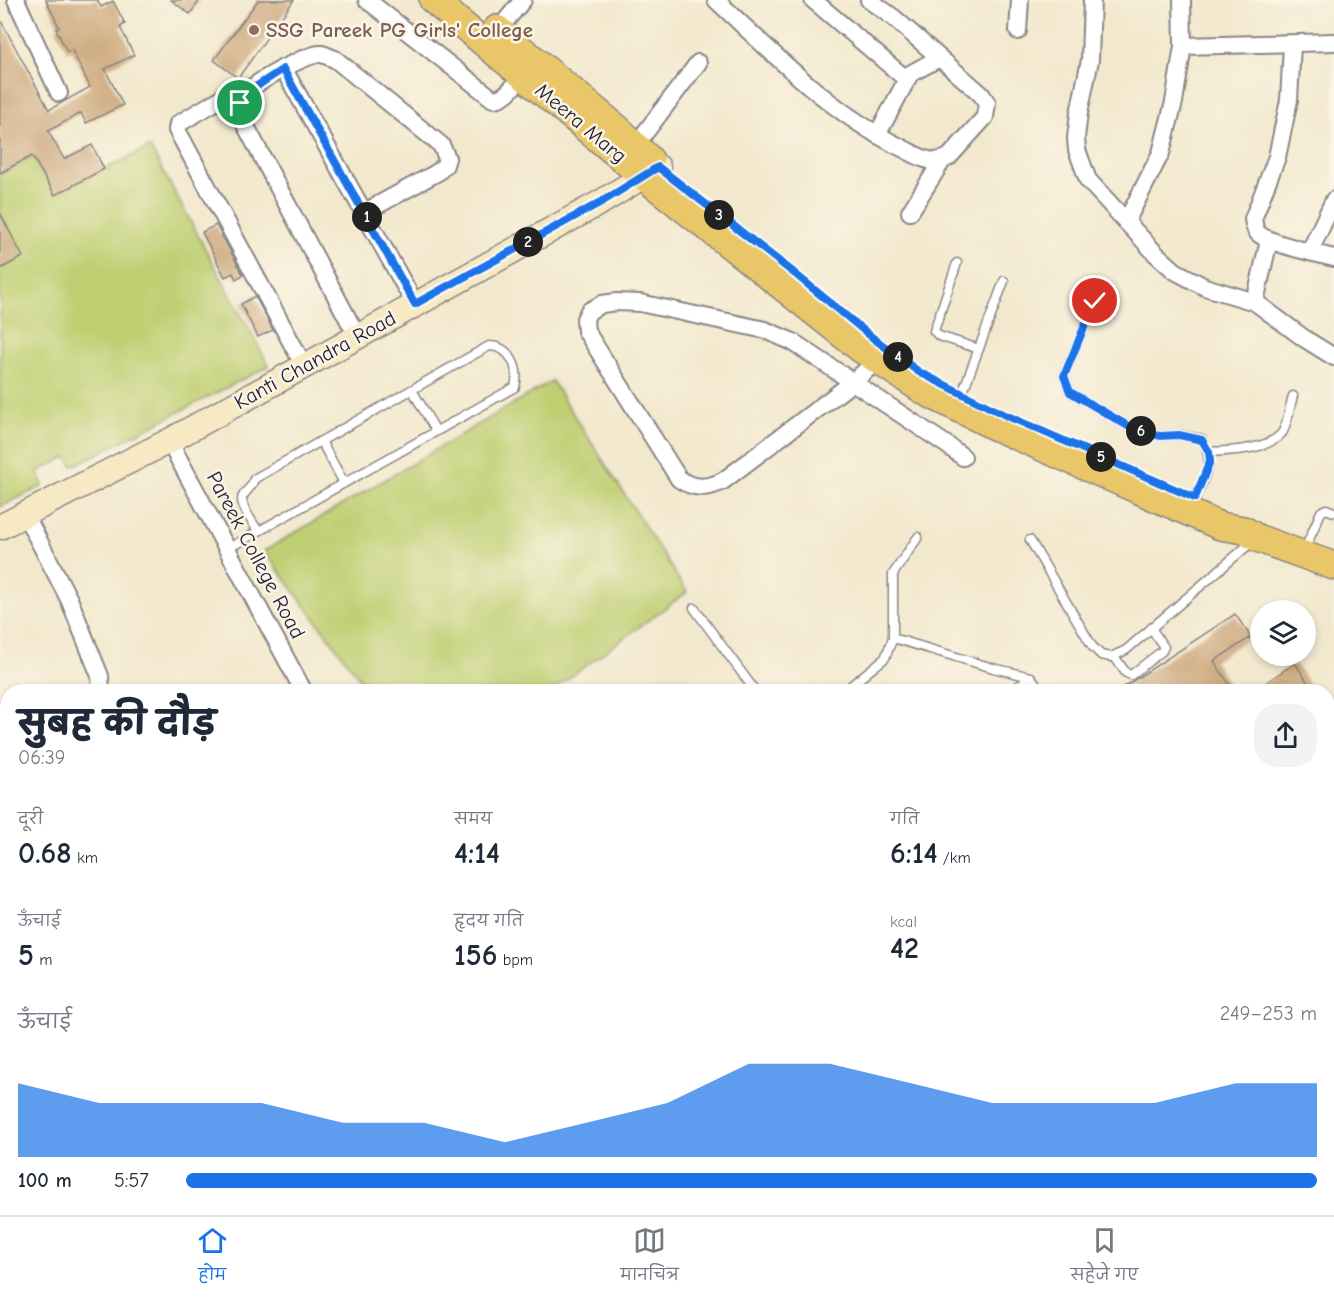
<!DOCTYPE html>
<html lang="hi">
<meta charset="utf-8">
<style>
:root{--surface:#fff;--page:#f2f2f3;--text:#1f2937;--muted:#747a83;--line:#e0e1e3;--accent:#1a73e8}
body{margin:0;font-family:"Comic Neue","Playpen Sans Deva",sans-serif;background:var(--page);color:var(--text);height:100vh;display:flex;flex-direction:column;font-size:22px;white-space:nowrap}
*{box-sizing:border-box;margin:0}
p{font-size:20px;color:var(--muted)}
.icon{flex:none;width:33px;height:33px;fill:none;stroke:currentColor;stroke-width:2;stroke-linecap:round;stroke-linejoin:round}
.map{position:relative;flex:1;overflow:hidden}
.side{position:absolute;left:0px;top:684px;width:1335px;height:531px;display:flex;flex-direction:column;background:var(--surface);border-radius:24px 24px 0 0;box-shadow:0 3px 9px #0003}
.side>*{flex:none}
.fabs{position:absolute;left:1250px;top:600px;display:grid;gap:12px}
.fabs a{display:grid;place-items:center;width:66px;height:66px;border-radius:50%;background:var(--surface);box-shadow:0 3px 9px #0003;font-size:30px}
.pin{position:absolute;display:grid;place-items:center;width:51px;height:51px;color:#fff;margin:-26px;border:3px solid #fff;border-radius:50%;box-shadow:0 2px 6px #0007}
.km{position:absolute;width:30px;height:30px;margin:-15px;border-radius:50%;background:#222;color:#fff;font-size:16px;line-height:30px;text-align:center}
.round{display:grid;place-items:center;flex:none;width:63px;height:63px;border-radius:24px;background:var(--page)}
.headline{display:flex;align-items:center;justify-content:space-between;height:102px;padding:0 18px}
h1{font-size:33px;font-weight:800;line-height:45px}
.figures{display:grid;grid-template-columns:repeat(3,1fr);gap:9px;height:102px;padding:6px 18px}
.figures div{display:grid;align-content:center}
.figures b{font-size:30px;font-weight:800}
.figures small{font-size:16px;font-weight:400}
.figures p{font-size:16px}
.chart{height:168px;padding:12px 18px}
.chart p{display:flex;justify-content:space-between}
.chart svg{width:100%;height:108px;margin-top:6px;fill:var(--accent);opacity:.7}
ul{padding:0 18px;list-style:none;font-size:20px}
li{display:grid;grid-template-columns:96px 72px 1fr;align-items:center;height:45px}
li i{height:15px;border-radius:8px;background:var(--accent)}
.menu{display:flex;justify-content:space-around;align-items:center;height:84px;border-top:2px solid var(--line);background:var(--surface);font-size:16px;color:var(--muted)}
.menu a{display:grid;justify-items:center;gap:3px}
.menu .active{color:var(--accent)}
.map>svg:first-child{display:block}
</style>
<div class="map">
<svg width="1334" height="1215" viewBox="0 0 1334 1215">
<rect width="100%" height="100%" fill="#fcf5e5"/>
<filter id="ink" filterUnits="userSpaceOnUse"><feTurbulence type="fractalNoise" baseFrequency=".0167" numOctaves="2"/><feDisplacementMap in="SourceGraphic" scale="12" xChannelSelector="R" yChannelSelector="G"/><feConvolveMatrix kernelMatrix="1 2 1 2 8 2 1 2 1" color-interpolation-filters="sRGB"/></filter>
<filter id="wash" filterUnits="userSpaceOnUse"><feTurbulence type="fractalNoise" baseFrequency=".008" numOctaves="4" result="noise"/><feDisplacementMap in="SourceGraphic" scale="24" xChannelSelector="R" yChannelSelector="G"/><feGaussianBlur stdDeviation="1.35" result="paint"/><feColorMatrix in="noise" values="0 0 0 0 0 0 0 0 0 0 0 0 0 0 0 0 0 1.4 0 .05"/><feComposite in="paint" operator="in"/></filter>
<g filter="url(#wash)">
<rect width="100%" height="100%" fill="#f2e8cd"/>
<g fill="#bece70" stroke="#707856" stroke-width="1.5">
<polygon points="150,147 269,366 73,466 67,457 38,471 43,486 0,507 0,269 23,257 0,212 0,174 32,156 55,194"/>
<polygon points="552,381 687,592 551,691 369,691 264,551"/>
</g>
<g id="blocks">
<g fill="#cfac82">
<polygon points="46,0 97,0 101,7 113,1 125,24 120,27 134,55 105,69 123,105 86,123 81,113 48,131 64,159 92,145 104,169 55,195 32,156 0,173 0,19 49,110 90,87 72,50 67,52 56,29 59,27"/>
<polygon points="171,0 200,0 190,14"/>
<polygon points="258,0 294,0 238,78 214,60"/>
<polygon points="0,213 23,257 0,269"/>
<polygon points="216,225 243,275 236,279 233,273 225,277 202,232"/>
<polygon points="255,296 273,330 258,337 241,304"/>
<polygon points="1235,614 1251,637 1214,661 1234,692 1116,692"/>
<polygon points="1295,663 1314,692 1252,692"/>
</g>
</g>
</g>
<g filter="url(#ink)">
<use href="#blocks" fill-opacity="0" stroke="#8a8584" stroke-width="1.5"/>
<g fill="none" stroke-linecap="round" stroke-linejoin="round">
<defs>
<g id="lane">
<polyline points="957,263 934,331 939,336 979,349"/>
<path d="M1095,301L1064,376L1070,392L1133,429L1160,436L1179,435L1202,439C1216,464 1205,474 1195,499"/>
<polyline points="412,390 436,431"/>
<polyline points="962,394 1004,281"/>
<polyline points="321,441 344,483"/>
<path d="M1209,452C1229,451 1268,450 1282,433C1287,426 1290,405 1293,396"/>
<polyline points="1030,540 1092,646 1101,655 1111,657 1126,650 1253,541"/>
<path d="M227,549L515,387C520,368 510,346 489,346L254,479C252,488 247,489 243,496C238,503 254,524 258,531"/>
<polyline points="1304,551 1321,512 1326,509 1334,512"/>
<polyline points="694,608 756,692"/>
<polyline points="893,638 893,574 918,537"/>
<polyline points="1114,656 1126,673 1131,675 1162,651 1164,647 1151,628"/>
<polyline points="843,692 885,658 893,638 993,668 1031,677 1042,692"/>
<polyline points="1010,692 1031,677"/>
<polyline points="1328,832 1334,827"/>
<polyline points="0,1153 8,1154"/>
<polyline points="56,1208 56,1215"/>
</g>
<g id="street">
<polyline points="16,0 59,93"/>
<path d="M367,0L493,99C506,99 515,84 523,75"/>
<path d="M716,0C774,54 830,113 902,148C917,155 932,167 949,157L985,117L987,103L981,94L894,18L869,0"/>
<polyline points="813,0 906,79"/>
<polyline points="1092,0 1090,60 1079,113 1076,138 1077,150 1088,180 1156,254 1175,271 1205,287 1255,302"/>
<polyline points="498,30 523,0"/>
<polyline points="1018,31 1020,0"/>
<path d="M1292,45L1289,100L1277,157L1253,219C1254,223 1254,228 1257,232C1265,243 1319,254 1334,258"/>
<polyline points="1183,46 1334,42"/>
<polyline points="283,68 415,304"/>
<polyline points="240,103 227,95 178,124 177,130 304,366"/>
<polyline points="877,135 910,74 939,58"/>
<polyline points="635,146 698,63"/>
<polyline points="910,212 942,161"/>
<polyline points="1126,222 1161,153 1174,102 1183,46 1182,0"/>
<polyline points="1269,240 1255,302 1305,339 1334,357"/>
<polyline points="1310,251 1334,200"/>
<path d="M357,336L241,117C240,110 238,101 243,95C253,84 308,52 322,54C326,55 331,58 335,59L441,145L447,158L445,165L438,172L365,212"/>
<path d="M878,360L853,382L723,481C707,489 694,489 679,479L586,331L585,319L589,311L602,304L616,302L640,303L765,330L793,342L947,445L963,457"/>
<polyline points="169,441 304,692"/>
<polyline points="25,514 69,599 100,676 101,692"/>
<polyline points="0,1067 8,1071"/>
<polyline points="582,1208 586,1215"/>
<polyline points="622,1208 632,1215"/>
<polyline points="795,1208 800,1215"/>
<polyline points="1246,1208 1254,1215"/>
<polyline points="150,1215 152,1208"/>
</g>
<polyline id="secondary" points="0,527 169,441 603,201 658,167"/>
<g id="primary">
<polyline points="433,0 643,176 861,349 926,392 994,426 1220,526 1244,530 1257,538 1334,566"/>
<polyline points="497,29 618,129 650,160"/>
<polyline points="1328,904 1334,898"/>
<polyline points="1328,947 1334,941"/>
<polyline points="919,1215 931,1208"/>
<polyline points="996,1215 1007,1208"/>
</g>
</defs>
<use href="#lane" stroke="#8a8584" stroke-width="11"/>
<use href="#street" stroke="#8a8584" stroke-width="20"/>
<use href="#secondary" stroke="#8a8584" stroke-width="27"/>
<use href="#primary" stroke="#8a8584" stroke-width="30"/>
<use href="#lane" stroke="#fff" stroke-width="8"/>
<use href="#street" stroke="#fff" stroke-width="16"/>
<use href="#secondary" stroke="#f6e9c3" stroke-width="24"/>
<use href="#primary" stroke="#e9c769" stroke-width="27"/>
<defs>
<polyline id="rail" points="951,1215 964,1208"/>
</defs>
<use href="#rail" stroke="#22223b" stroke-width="7"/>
<use href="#rail" stroke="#fcf5e5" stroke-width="4.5" stroke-dasharray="14" stroke-linecap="butt"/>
</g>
</g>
<g fill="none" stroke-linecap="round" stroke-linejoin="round" filter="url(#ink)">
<defs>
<polyline id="route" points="240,103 243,95 283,69 415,304 603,201 658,167 794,273 873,338 919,372 1005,415 1195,498 1210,461 1209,452 1202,440 1179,435 1160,436 1133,429 1070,392 1064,376 1095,301"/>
</defs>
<use href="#route" stroke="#fff" stroke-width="12"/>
<use href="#route" stroke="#1a73e8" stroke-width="8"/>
</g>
<circle fill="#8d6e63" stroke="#fcf5e5" stroke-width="2" cx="254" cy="30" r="6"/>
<g text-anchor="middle" stroke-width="5" stroke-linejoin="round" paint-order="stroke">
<g font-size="21" font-weight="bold" fill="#785e54" stroke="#fcf5e5" text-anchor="start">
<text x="266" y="37">SSG Pareek PG Girls' College</text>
</g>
<g font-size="21" fill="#22223b" stroke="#fcf5e5">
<text transform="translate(581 123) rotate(40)" y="7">Meera Marg</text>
<text transform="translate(315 360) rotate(-29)" y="7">Kanti Chandra Road</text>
<text transform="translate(256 555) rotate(62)" y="7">Pareek College Road</text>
</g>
</g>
</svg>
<div class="fabs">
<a><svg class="icon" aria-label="layers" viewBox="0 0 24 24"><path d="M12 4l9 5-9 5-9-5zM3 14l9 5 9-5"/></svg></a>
</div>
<div class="pin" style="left:240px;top:103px;background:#1e9e55"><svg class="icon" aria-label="arrive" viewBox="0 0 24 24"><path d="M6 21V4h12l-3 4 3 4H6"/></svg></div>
<div class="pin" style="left:1095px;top:301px;background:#d93025"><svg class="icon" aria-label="check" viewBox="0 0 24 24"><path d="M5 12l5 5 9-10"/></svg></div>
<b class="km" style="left:367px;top:217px">1</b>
<b class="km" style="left:528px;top:242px">2</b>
<b class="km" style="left:719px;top:215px">3</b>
<b class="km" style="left:898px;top:357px">4</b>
<b class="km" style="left:1101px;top:457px">5</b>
<b class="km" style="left:1141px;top:431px">6</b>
<section class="side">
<div class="headline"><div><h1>सुबह की दौड़</h1><p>06:39</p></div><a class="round"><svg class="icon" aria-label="share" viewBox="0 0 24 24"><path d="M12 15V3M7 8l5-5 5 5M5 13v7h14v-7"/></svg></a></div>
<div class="figures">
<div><p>दूरी</p><b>0.68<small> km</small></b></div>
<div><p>समय</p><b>4:14</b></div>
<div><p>गति</p><b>6:14<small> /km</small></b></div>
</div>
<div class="figures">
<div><p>ऊँचाई</p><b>5<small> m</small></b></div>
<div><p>हृदय गति</p><b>156<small> bpm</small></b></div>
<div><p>kcal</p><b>42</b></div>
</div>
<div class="chart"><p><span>ऊँचाई</span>249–253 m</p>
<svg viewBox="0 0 160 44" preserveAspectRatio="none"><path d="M0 44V14L10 22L20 22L30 22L40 30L50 30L60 38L70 30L80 22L90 6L100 6L110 14L120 22L130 22L140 22L150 14L160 14V44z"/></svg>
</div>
<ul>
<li><b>100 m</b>5:57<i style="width:100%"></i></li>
</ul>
</section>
</div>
<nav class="menu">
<a class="active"><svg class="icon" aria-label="home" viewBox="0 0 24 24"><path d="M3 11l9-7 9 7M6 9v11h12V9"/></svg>होम</a>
<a><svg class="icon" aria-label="map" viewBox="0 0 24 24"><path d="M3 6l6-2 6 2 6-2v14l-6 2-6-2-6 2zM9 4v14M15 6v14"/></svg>मानचित्र</a>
<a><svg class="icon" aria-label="saved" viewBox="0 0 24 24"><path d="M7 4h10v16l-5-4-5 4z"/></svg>सहेजे गए</a>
</nav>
